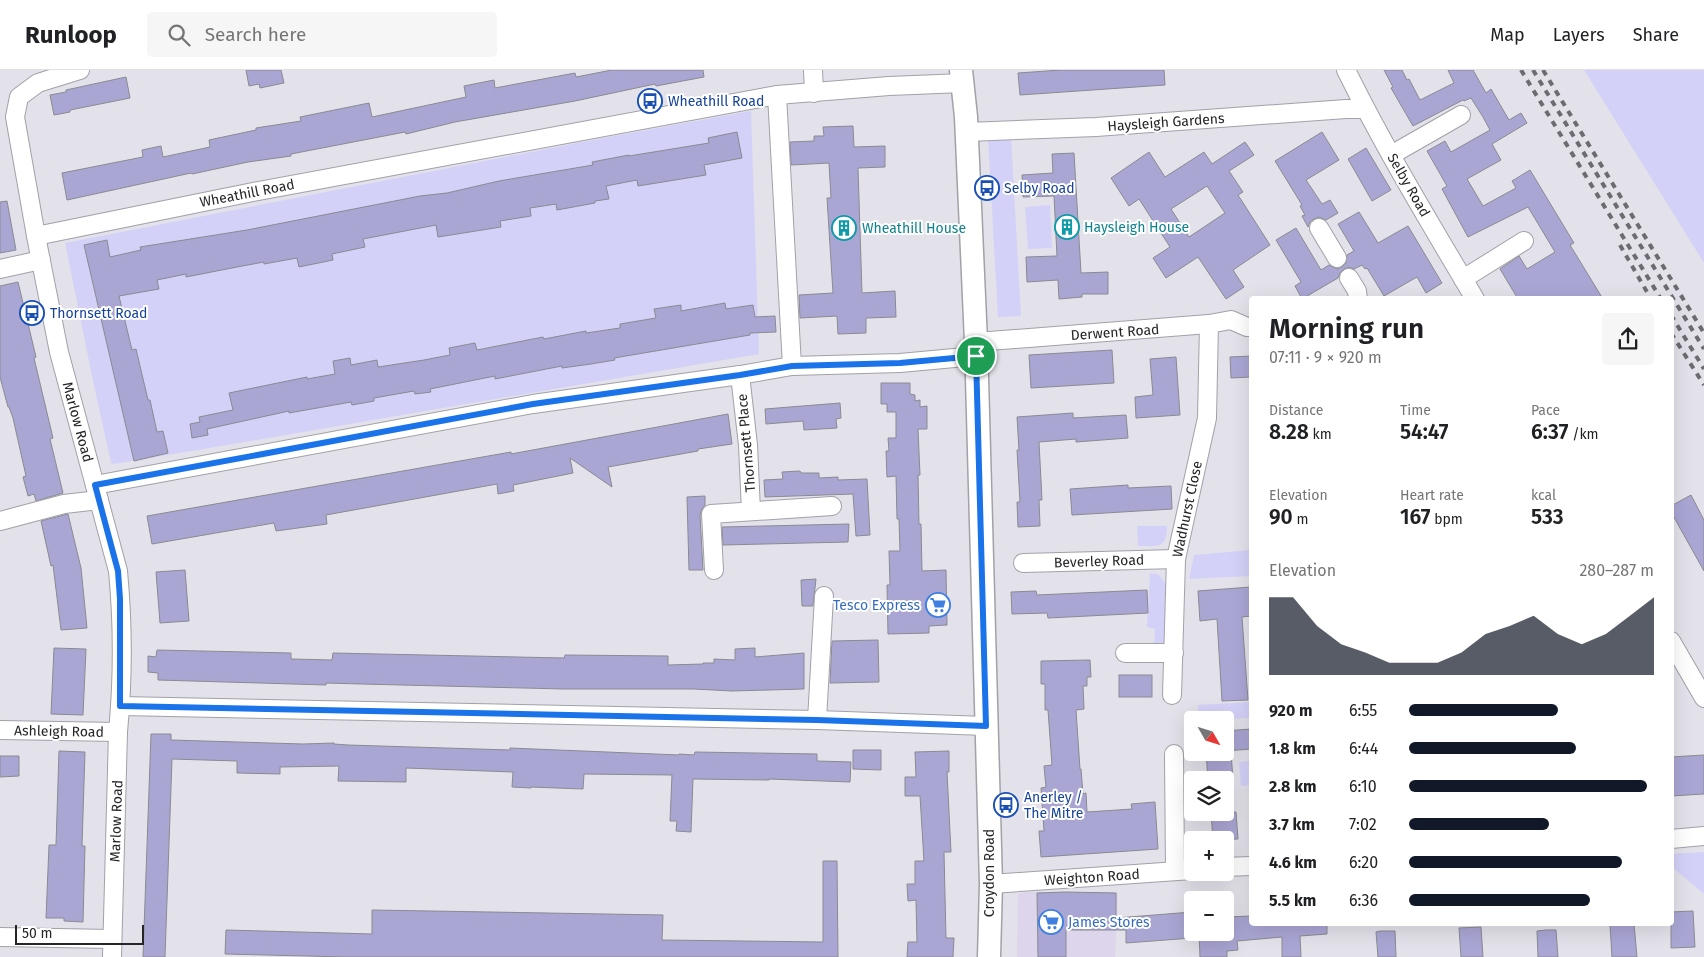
<!DOCTYPE html>
<meta charset="utf-8">
<style>
:root{--surface:#fff;--page:#f6f6f6;--text:#202124;--muted:#757577;--line:#e0e0e0;--accent:#111827}
body{margin:0;font-family:"Fira Sans",sans-serif;background:var(--page);color:var(--text);height:100vh;display:flex;flex-direction:column;font-size:19px;white-space:nowrap}
*{box-sizing:border-box;margin:0}
p{font-size:16px;color:var(--muted)}
.icon{flex:none;width:28px;height:28px;fill:none;stroke:currentColor;stroke-width:2;stroke-linecap:round;stroke-linejoin:round}
.map{position:relative;flex:1;overflow:hidden}
.sheet{position:absolute;left:1249px;top:226px;width:425px;height:630px;display:flex;flex-direction:column;background:var(--surface);border-radius:5px;box-shadow:0 5px 20px #0002}
.sheet>*{flex:none}
.needle{width:32px;rotate:129deg}
.fabs{position:absolute;left:1184px;top:641px;display:grid;gap:10px}
.fabs a{display:grid;place-items:center;width:50px;height:50px;border-radius:5px;background:var(--surface);box-shadow:0 5px 20px #0002;font-size:25px}
.scale{position:absolute;left:15px;bottom:12px;width:129px;box-sizing:border-box;padding-left:5px;border:2px solid #252427;border-top:0;font-size:14px;line-height:18px;white-space:nowrap;color:#252427;-webkit-text-stroke:4px #fff;paint-order:stroke}
.pin{position:absolute;display:grid;place-items:center;width:42px;height:42px;color:#fff;margin:-21px;border:2px solid #fff;border-radius:50%;box-shadow:0 1px 5px #0007}
.round{display:grid;place-items:center;flex:none;width:52px;height:52px;border-radius:5px;background:var(--page)}
.summary{display:flex;align-items:center;justify-content:space-between;height:85px;padding:0 20px}
h1{font-size:28px;font-weight:600;line-height:38px}
.stats{display:grid;grid-template-columns:repeat(3,1fr);gap:8px;height:85px;padding:5px 20px}
.stats div{display:grid;align-content:center}
.stats b{font-size:21px;font-weight:600}
.stats small{font-size:14px;font-weight:400}
.stats p{font-size:14px}
.chart{height:140px;padding:10px 20px}
.chart p{display:flex;justify-content:space-between}
.chart svg{width:100%;height:90px;margin-top:5px;fill:var(--accent);opacity:.7}
ul{padding:0 20px;list-style:none;font-size:16px}
li{display:grid;grid-template-columns:80px 60px 1fr;align-items:center;height:38px}
li i{height:12px;border-radius:6px;background:var(--accent)}
header{display:flex;align-items:center;gap:30px;box-sizing:border-box;height:70px;padding:0 25px;background:var(--surface);border-bottom:1px solid var(--line)}
header strong{font-size:24px}
nav{display:flex;gap:28px;margin-inline-start:auto;font-size:18px}
.search{width:350px;height:45px;background:var(--page);display:flex;align-items:center;gap:12px;box-sizing:border-box;padding:0 18px;border-radius:5px;color:var(--muted);font-size:19px}
.map>svg:first-child{display:block}
</style>
<header>
<strong>Runloop</strong>
<div class="search"><svg class="icon" aria-label="search" viewBox="0 0 24 24"><circle cx="10" cy="10" r="6"/><path d="M15 15l6 6"/></svg>Search here</div>
<nav><a>Map</a><a>Layers</a><a>Share</a></nav>
</header>
<div class="map">
<svg width="1704" height="887" viewBox="0 0 1704 887">
<rect width="100%" height="100%" fill="#e3e2ea"/>
<polygon fill="#dcd5eb" points="1025,822 1118,822 1115,887 1017,887 1018,824"/>
<g fill="#d4d1f8">
<polygon points="1584,0 1704,0 1704,193"/>
<polygon points="751,41 759,284 192,381 114,394 111,393 93,311 65,173 587,71"/>
<polygon points="1011,67 1021,246 998,247 988,68"/>
<polygon points="1050,135 1052,178 1028,179 1025,137"/>
<path d="M1137,456H1167C1167,479 1158,476 1138,476Z"/>
<polygon points="1251,480 1251,506 1189,509 1194,485"/>
<polygon points="1150,503 1158,504 1167,515 1169,573 1154,577 1155,559 1147,557"/>
<polygon points="1251,632 1251,648 1199,650 1198,635"/>
<polygon points="1251,691 1251,715 1241,716 1239,692"/>
<polygon points="1704,782 1704,824 1671,796 1671,784"/>
</g>
<g fill="#aaa6d4" stroke="#8a8a91" fill-rule="evenodd">
<polygon points="246,0 281,0 284,13 260,18 259,14 249,16"/>
<polygon points="612,0 703,0 704,7 656,16 655,14 575,31 455,52 406,64 405,62 291,84 291,86 248,92 192,104 191,103 67,130 62,103 143,87 142,80 161,76 163,87 210,77 209,70 256,60 256,58 301,51 300,47 369,33 372,47 466,27 464,16 494,10 495,18 575,3 576,7"/>
<polygon points="1061,0 1164,0 1165,15 1020,25 1018,3"/>
<polygon points="1384,0 1402,0 1407,10 1409,9 1420,30 1454,13 1448,0 1473,0 1486,23 1491,19 1509,50 1521,43 1527,53 1492,74 1501,90 1467,109 1483,136 1516,118 1512,111 1530,100 1574,173 1570,175 1603,229 1518,229 1500,199 1519,186 1527,199 1555,182 1528,137 1468,167 1442,119 1447,116 1427,81 1445,71 1451,82 1490,60 1483,47 1471,28 1464,31 1463,30 1413,56 1391,18 1393,17"/>
<polygon points="126,7 130,28 70,40 70,42 54,45 50,25 66,22 66,20"/>
<polygon points="853,56 854,77 885,76 885,97 858,98 862,223 895,221 896,247 866,248 866,263 838,264 837,246 800,248 799,225 833,223 827,128 831,128 829,93 791,95 790,72 814,71 814,66 824,66 823,57"/>
<polygon points="737,62 742,88 704,95 706,105 638,116 637,110 606,116 609,129 595,131 595,133 557,140 556,134 530,138 531,146 500,151 501,157 438,167 436,155 363,169 365,177 332,184 333,190 299,197 297,188 264,194 264,192 237,197 186,207 186,204 157,210 159,219 119,226 132,280 136,279 148,330 150,330 157,362 163,361 168,383 134,391 84,175 107,170 110,187 141,180 140,177 247,160 420,126 447,123 499,111 593,95 592,92 629,85 629,86 709,73 708,68"/>
<polygon points="1322,62 1339,90 1306,110 1322,134 1330,130 1338,143 1326,150 1319,147 1314,149 1310,152 1308,157 1302,146 1305,145 1300,136 1302,135 1275,91"/>
<path d="M1245,72L1254,85L1229,101L1243,122L1238,125L1270,175L1233,200L1244,217L1226,229L1198,187L1166,208L1153,188L1170,177L1139,129L1129,136L1111,108L1149,82L1165,107L1204,82L1212,94ZM1207,116L1225,143L1189,167L1171,139Z"/>
<polygon points="1366,78 1391,120 1372,131 1348,89"/>
<polygon points="1074,83 1081,203 1108,202 1108,224 1082,224 1082,227 1059,229 1058,210 1027,212 1026,187 1057,186 1054,126 1023,127 1022,105 1053,103 1052,84"/>
<polygon points="7,131 16,180 0,183 0,132"/>
<polygon points="1359,142 1378,173 1408,156 1442,213 1426,223 1417,207 1384,226 1367,198 1365,199 1362,195 1354,199 1349,197 1344,199 1340,203 1338,208 1302,229 1295,216 1301,212 1276,170 1296,158 1321,200 1329,195 1337,199 1342,197 1346,193 1347,185 1354,181 1338,154"/>
<polygon points="18,212 36,287 34,288 53,368 50,369 63,423 36,431 34,424 28,426 23,407 26,406 13,348 9,337 8,337 0,307 0,216"/>
<polygon points="725,233 726,239 753,235 755,247 775,246 776,262 750,263 750,265 614,288 615,290 591,294 562,298 562,296 495,309 495,306 430,319 431,322 415,324 414,321 374,328 374,331 352,335 351,332 289,343 289,341 207,359 208,365 192,368 190,354 200,352 199,347 233,340 229,323 307,307 307,309 335,304 333,291 350,288 351,295 377,290 378,297 424,290 450,285 449,278 475,273 477,280 543,267 544,269 586,261 586,263 620,258 620,254 656,248 654,239 681,235 681,241"/>
<polygon points="1112,280 1114,313 1031,318 1029,285"/>
<polygon points="1251,286 1251,307 1231,308 1230,287"/>
<polygon points="1176,287 1180,345 1136,348 1135,327 1153,325 1150,289"/>
<polygon points="881,313 910,313 910,324 915,325 915,331 920,330 920,337 927,336 927,359 918,359 920,405 918,405 919,454 921,454 922,501 946,500 947,555 929,556 929,563 888,564 887,515 890,515 889,481 900,481 899,449 897,449 896,406 887,407 886,381 889,381 888,368 896,368 896,342 887,342 887,334 881,334"/>
<polygon points="840,333 841,348 836,349 837,358 804,360 803,351 766,354 765,339"/>
<polygon points="1073,343 1073,348 1126,345 1128,368 1076,372 1076,369 1039,372 1042,430 1039,430 1040,456 1018,457 1017,432 1020,432 1017,380 1019,380 1017,347"/>
<polygon points="728,344 732,374 698,379 698,381 608,397 612,417 570,388 573,403 513,415 514,421 498,424 497,414 326,445 327,454 276,461 274,453 152,474 147,446 511,382 511,384"/>
<polygon points="800,401 801,403 819,403 819,408 838,407 838,410 867,409 870,465 856,466 853,424 765,427 764,410 783,409 782,402"/>
<polygon points="1128,415 1128,418 1171,416 1172,439 1072,445 1070,419"/>
<polygon points="1691,425 1704,450 1704,501 1671,442 1671,436"/>
<polygon points="705,426 705,435 702,439 700,445 703,500 689,500 687,427"/>
<polygon points="68,444 81,498 87,558 61,560 53,495 51,496 41,451"/>
<polygon points="849,454 848,472 723,475 722,457"/>
<polygon points="185,500 189,551 160,553 156,502"/>
<polygon points="816,509 813,536 802,536 801,510"/>
<polygon points="1251,517 1251,546 1242,547 1248,630 1222,631 1217,549 1200,551 1198,521"/>
<polygon points="1147,520 1148,543 1048,548 1047,543 1012,544 1011,522 1036,521 1037,525"/>
<polygon points="878,570 879,612 830,613 832,571"/>
<polygon points="54,578 86,579 83,645 51,644"/>
<polygon points="755,578 755,587 804,583 804,619 732,621 694,619 564,619 361,614 326,613 326,615 158,610 158,603 148,602 148,586 156,587 157,580 291,583 291,589 332,590 333,583 564,588 565,585 668,586 668,595 703,594 703,593 714,593 714,589 735,590 735,579"/>
<polygon points="1090,590 1091,607 1087,607 1087,616 1083,616 1084,639 1076,640 1080,699 1081,699 1083,724 1086,723 1087,742 1132,739 1131,734 1155,732 1158,779 1041,787 1039,761 1044,761 1041,718 1046,717 1044,696 1052,695 1048,640 1045,640 1045,614 1041,614 1041,591"/>
<rect x="1119" y="605" width="33" height="22"/>
<polygon points="1251,659 1251,679 1225,681 1225,661"/>
<polygon points="151,664 171,664 171,670 303,674 334,673 334,674 348,675 510,680 510,678 679,685 679,684 694,685 695,682 817,684 817,691 851,692 850,712 769,709 769,710 693,709 691,762 676,761 677,751 670,751 672,705 584,704 583,719 531,717 531,718 512,717 513,702 406,698 406,712 338,711 339,696 280,697 280,704 237,703 237,691 172,689 165,887 143,887"/>
<polygon points="853,680 881,680 881,700 853,699"/>
<polygon points="59,681 85,682 82,776 85,776 83,852 64,851 64,848 46,848 49,775 56,775"/>
<polygon points="949,681 949,702 947,702 951,782 944,782 946,868 954,868 953,887 907,887 908,872 917,872 916,830 908,831 907,814 915,814 915,791 924,791 920,726 905,726 905,707 916,707 915,682"/>
<polygon points="1206,682 1231,682 1233,710 1208,710"/>
<polygon points="1704,685 1704,724 1671,726 1671,687"/>
<polygon points="0,686 19,686 19,706 0,707"/>
<polygon points="1211,742 1236,742 1238,769 1213,770"/>
<polygon points="823,791 837,791 838,887 346,887 225,884 226,860 372,864 372,840 663,845 662,870 823,872"/>
<polygon points="1065,822 1116,823 1116,848 1192,842 1192,868 1126,873 1126,860 1066,860 1066,887 1038,887 1037,823"/>
<polygon points="1693,841 1695,877 1671,878 1671,842"/>
<polygon points="1251,846 1251,854 1327,854 1327,864 1300,866 1301,887 1282,887 1282,867 1237,871 1238,880 1227,881 1227,887 1200,887 1199,862 1225,862 1225,847"/>
<polygon points="1634,854 1637,887 1612,887 1610,855"/>
<polygon points="1481,857 1483,887 1461,887 1459,858"/>
<polygon points="1546,860 1556,860 1558,887 1538,887 1537,861"/>
<polygon points="1380,861 1395,861 1396,887 1378,887 1376,862"/>
</g>
<g fill="none" stroke-linecap="round" stroke-linejoin="round">
<defs>
<g id="minor">
<path d="M80,0L38,13L19,27L15,47L36,166L59,282L118,501C123,554 123,609 118,662L112,887"/>
<polyline points="813,0 814,23"/>
<path d="M1346,0C1385,79 1430,153 1475,229"/>
<polyline points="777,25 792,296"/>
<polyline points="967,62 1096,57 1346,39 1365,39"/>
<polyline points="1391,85 1461,45"/>
<polyline points="1319,158 1337,188"/>
<polyline points="36,166 253,122 777,25 889,16 963,13"/>
<polyline points="0,199 41,190"/>
<polyline points="1349,208 1357,221 1358,229"/>
<polyline points="1463,209 1524,171"/>
<polyline points="976,272 1209,254 1231,250 1247,257 1251,257"/>
<polyline points="740,305 748,375 751,441"/>
<polyline points="95,415 533,334 740,305 792,296 900,293 976,286"/>
<polyline points="0,451 64,434 99,430"/>
<polyline points="1023,493 1176,489"/>
<polyline points="714,500 711,444 832,436"/>
<polyline points="1671,571 1704,628"/>
<polyline points="1125,583 1174,583"/>
<polyline points="1172,625 1176,489 1207,348 1209,254"/>
<polyline points="120,636 817,650 986,656"/>
<polyline points="817,650 824,526"/>
<polyline points="0,660 118,662"/>
<polyline points="1174,684 1175,801"/>
<polyline points="1671,769 1704,766"/>
<polyline points="1225,797 1251,796"/>
<polyline points="991,814 1192,800"/>
<polyline points="0,867 112,869"/>
</g>
<polyline id="major" points="961,0 966,47 976,272 991,814 989,887"/>
</defs>
<use href="#minor" stroke="#a1a1a8" stroke-width="20"/>
<use href="#major" stroke="#a1a1a8" stroke-width="25"/>
<use href="#minor" stroke="#fff" stroke-width="18"/>
<use href="#major" stroke="#fff" stroke-width="22"/>
<g stroke="#6c6b70" stroke-width="4" stroke-dasharray="6 6" stroke-linecap="butt">
<polyline points="1521,0 1661,229"/>
<polyline points="1533,0 1704,279"/>
<polyline points="1543,0 1704,263"/>
<polyline points="1620,175 1651,229"/>
<polyline points="1671,245 1704,299"/>
<polyline points="1671,263 1704,315"/>
</g>
</g>
<g fill="none" stroke-linecap="round" stroke-linejoin="round">
<defs>
<polygon id="route" points="976,286 986,656 817,650 120,636 120,529 118,501 95,415 533,334 740,305 792,296 900,293"/>
</defs>
<use href="#route" stroke="#fff" stroke-width="10"/>
<use href="#route" stroke="#1a73e8" stroke-width="6"/>
</g>
<defs>
<symbol id="bus-ring" viewBox="-11 -11 22 22"><circle r="9.5" fill="#fff" stroke="#1a4fb4" stroke-width="1.5"/><path d="M-5-6H5V4H4V6H2V4H-2V6H-4V4H-5ZM-3.5-4V0h7V-4ZM-3.5 1.2v1.5H-2V1.2ZM2 1.2v1.5H3.5V1.2Z" fill="#1a4fb4"/></symbol>
<symbol id="building-ring" viewBox="-11 -11 22 22"><circle r="9.5" fill="#fff" stroke="#0f9aa8" stroke-width="1.5"/><path d="M-4-6H4V6H1V3H-1V6H-4ZM-2.5-4.3h1.7v1.8h-1.7ZM.8-4.3h1.7v1.8H.8ZM-2.5-1h1.7V.8h-1.7ZM.8-1h1.7V.8H.8Z" fill="#0f9aa8"/></symbol>
<symbol id="supermarket-ring" viewBox="-11 -11 22 22"><circle r="9.5" fill="#fff" stroke="#3f7fe0" stroke-width="1.5"/><path d="M-6-5.5h2.5l.6 2H6L4.5 2H-2.5L-4.4-4H-6ZM-1.5 3.2a1.3 1.3 0 1 0 .1 0ZM3 3.2a1.3 1.3 0 1 0 .1 0Z" fill="#3f7fe0"/></symbol>
</defs>
<g fill-rule="evenodd">
<use href="#bus-ring" x="636" y="17" width="28" height="28"/>
<use href="#bus-ring" x="973" y="104" width="28" height="28"/>
<use href="#building-ring" x="1053" y="143" width="28" height="28"/>
<use href="#building-ring" x="830" y="144" width="28" height="28"/>
<use href="#bus-ring" x="18" y="229" width="28" height="28"/>
<use href="#supermarket-ring" x="924" y="521" width="28" height="28"/>
<use href="#bus-ring" x="992" y="721" width="28" height="28"/>
<use href="#supermarket-ring" x="1037" y="838" width="28" height="28"/>
</g>
<g text-anchor="middle" stroke-width="4" stroke-linejoin="round" paint-order="stroke">
<g font-size="14" fill="#164399" stroke="#fff" text-anchor="start">
<text x="668" y="36">Wheathill Road</text>
<text x="1004" y="123">Selby Road</text>
<text x="50" y="248">Thornsett Road</text>
<text x="1024" y="732">Anerley /<tspan x="1024" dy="16">The Mitre</tspan></text>
</g>
<g font-size="14" fill="#252427" stroke="#fff">
<text transform="translate(1166 52) rotate(-4)" y="5">Haysleigh Gardens</text>
<text transform="translate(1409 115) rotate(60)" y="5">Selby Road</text>
<text transform="translate(247 123) rotate(-11)" y="5">Wheathill Road</text>
<text transform="translate(1115 262) rotate(-4)" y="5">Derwent Road</text>
<text transform="translate(78 352) rotate(75)" y="5">Marlow Road</text>
<text transform="translate(746 373) rotate(-95)" y="5">Thornsett Place</text>
<text transform="translate(1187 439) rotate(-78)" y="5">Wadhurst Close</text>
<text transform="translate(1099 491) rotate(-2)" y="5">Beverley Road</text>
<text transform="translate(59 661) rotate(1)" y="5">Ashleigh Road</text>
<text transform="translate(116 751) rotate(-88)" y="5">Marlow Road</text>
<text transform="translate(989 803) rotate(-90)" y="5">Croydon Road</text>
<text transform="translate(1092 807) rotate(-4)" y="5">Weighton Road</text>
</g>
<g font-size="14" fill="#0d838f" stroke="#fff" text-anchor="start">
<text x="1084" y="162">Haysleigh House</text>
<text x="862" y="163">Wheathill House</text>
</g>
<g font-size="14" fill="#366cbe" stroke="#fff" text-anchor="end">
<text x="920" y="540">Tesco Express</text>
<text x="1068" y="857" text-anchor="start">James Stores</text>
</g>
</g>
</svg>
<div class="fabs">
<a><svg class="needle" viewBox="-14 -14 28 28"><path d="M0-13l5 13h-10z" fill="#e53935"/><path d="M0 13l5-13h-10z" fill="#757577"/></svg></a>
<a><svg class="icon" aria-label="layers" viewBox="0 0 24 24"><path d="M12 4l9 5-9 5-9-5zM3 14l9 5 9-5"/></svg></a>
<a>+</a>
<a>−</a>
</div>
<div class="scale">50 m</div>
<div class="pin" style="left:976px;top:286px;background:#1e9e55"><svg class="icon" aria-label="arrive" viewBox="0 0 24 24"><path d="M6 21V4h12l-3 4 3 4H6"/></svg></div>
<section class="sheet">
<div class="summary"><div><h1>Morning run</h1><p>07:11 · 9 × 920 m</p></div><a class="round"><svg class="icon" aria-label="share" viewBox="0 0 24 24"><path d="M12 15V3M7 8l5-5 5 5M5 13v7h14v-7"/></svg></a></div>
<div class="stats">
<div><p>Distance</p><b>8.28<small> km</small></b></div>
<div><p>Time</p><b>54:47</b></div>
<div><p>Pace</p><b>6:37<small> /km</small></b></div>
</div>
<div class="stats">
<div><p>Elevation</p><b>90<small> m</small></b></div>
<div><p>Heart rate</p><b>167<small> bpm</small></b></div>
<div><p>kcal</p><b>533</b></div>
</div>
<div class="chart"><p><span>Elevation</span>280–287 m</p>
<svg viewBox="0 0 160 44" preserveAspectRatio="none"><path d="M0 44V6L10 6L20 20L30 29L40 33L50 38L60 38L70 38L80 33L90 24L100 20L110 15L120 24L130 29L140 24L150 15L160 6V44z"/></svg>
</div>
<ul>
<li><b>920 m</b>6:55<i style="width:61%"></i></li>
<li><b>1.8 km</b>6:44<i style="width:68%"></i></li>
<li><b>2.8 km</b>6:10<i style="width:97%"></i></li>
<li><b>3.7 km</b>7:02<i style="width:57%"></i></li>
<li><b>4.6 km</b>6:20<i style="width:87%"></i></li>
<li><b>5.5 km</b>6:36<i style="width:74%"></i></li>
</ul>
</section>
</div>
